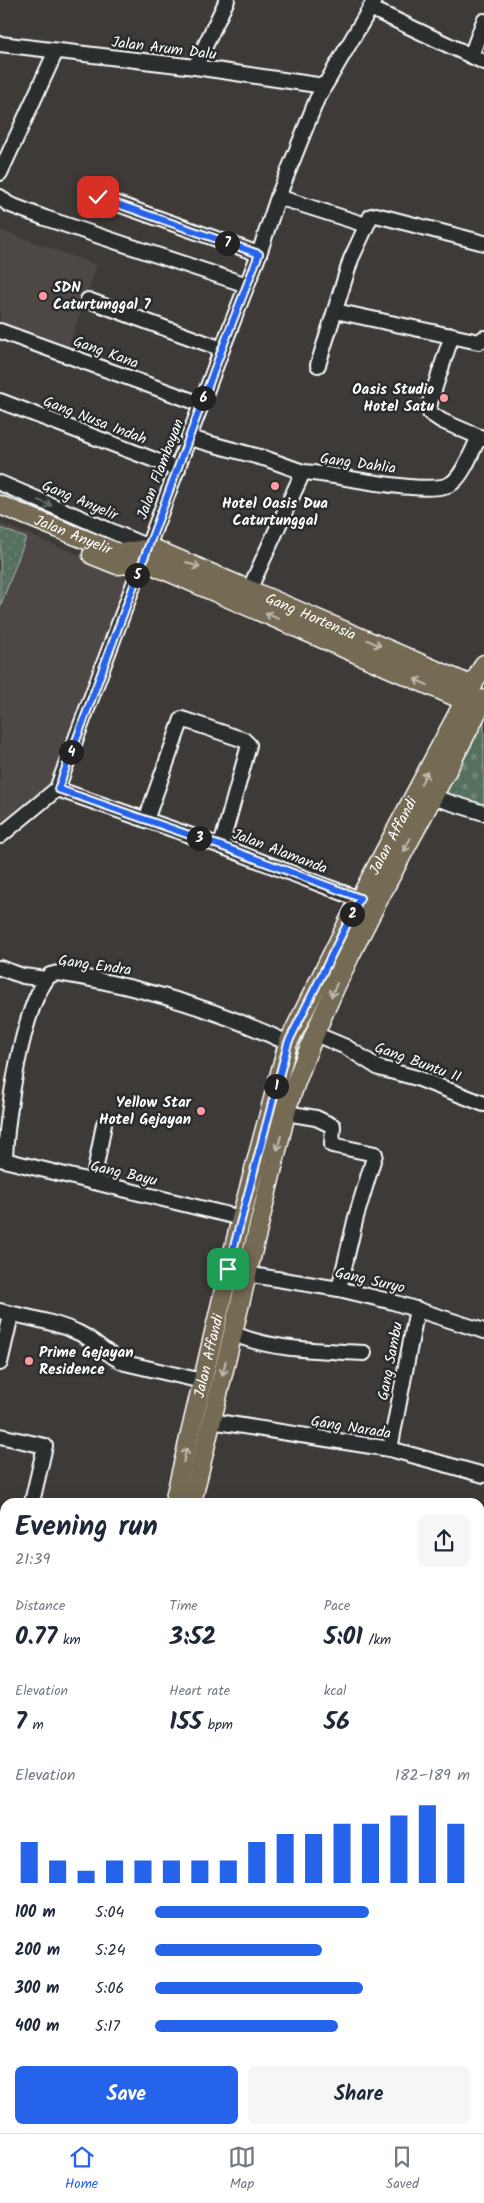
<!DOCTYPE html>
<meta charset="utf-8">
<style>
:root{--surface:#fff;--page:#f6f6f7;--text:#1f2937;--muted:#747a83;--line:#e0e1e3;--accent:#2563eb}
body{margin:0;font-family:Kalam,sans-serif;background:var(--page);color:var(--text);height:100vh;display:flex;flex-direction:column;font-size:19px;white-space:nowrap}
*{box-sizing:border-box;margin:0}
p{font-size:16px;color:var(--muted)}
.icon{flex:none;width:28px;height:28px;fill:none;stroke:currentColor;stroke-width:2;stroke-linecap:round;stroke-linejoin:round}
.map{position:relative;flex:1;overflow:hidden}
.side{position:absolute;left:0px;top:1498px;width:485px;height:636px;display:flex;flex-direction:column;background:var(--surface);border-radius:15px 15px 0 0;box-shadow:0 5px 20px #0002}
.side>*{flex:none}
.pin{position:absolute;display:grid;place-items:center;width:42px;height:42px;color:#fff;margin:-21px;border-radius:10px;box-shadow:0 2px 8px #0006}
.km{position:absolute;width:25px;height:25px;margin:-12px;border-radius:50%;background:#222;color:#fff;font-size:14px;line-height:25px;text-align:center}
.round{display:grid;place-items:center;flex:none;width:52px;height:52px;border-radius:8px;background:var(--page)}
.summary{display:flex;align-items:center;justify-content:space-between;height:85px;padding:0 15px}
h1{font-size:28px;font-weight:800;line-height:38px}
.figures{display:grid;grid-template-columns:repeat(3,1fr);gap:8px;height:85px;padding:5px 15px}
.figures div{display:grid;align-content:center}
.figures b{font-size:25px;font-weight:800}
.figures small{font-size:14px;font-weight:400}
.figures p{font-size:14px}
.chart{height:140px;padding:10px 15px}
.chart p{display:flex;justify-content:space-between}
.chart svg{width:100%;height:90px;margin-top:5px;stroke:var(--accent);stroke-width:6}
.primary-button{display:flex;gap:10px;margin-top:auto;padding:10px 15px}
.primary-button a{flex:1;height:58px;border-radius:8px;background:var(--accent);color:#fff;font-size:20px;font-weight:800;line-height:58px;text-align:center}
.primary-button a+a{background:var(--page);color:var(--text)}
ul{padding:0 15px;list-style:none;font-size:16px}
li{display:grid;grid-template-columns:80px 60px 1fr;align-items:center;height:38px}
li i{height:12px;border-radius:6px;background:var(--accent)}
.tab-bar{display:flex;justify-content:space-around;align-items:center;height:70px;border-top:1px solid var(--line);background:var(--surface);font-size:14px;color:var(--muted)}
.tab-bar a{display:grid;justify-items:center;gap:2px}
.tab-bar .on{color:var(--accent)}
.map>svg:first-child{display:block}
</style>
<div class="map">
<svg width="484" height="2133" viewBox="0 0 484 2133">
<defs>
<pattern id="grass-dots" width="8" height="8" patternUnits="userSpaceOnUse" patternTransform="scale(1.25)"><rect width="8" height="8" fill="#56705e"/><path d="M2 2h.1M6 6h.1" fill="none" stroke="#6f8576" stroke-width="1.8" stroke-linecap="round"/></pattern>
<pattern id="cemetery-stones" width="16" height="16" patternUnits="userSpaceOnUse" patternTransform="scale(1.25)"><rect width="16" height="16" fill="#56705e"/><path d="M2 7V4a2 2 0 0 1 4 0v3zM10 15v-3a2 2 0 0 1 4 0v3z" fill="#6f8576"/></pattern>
</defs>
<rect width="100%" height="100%" fill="#3d3a38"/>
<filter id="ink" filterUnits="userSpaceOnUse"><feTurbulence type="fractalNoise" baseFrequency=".02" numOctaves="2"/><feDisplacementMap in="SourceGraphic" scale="10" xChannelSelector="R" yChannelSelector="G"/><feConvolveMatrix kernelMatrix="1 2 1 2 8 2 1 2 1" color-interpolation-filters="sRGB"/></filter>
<g filter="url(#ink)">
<g fill="#4e4744">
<polygon points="0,230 97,265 67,351 0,327"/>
<polygon points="0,523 119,571 127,580 127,585 57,778 0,831"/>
<polygon points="0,1724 5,1725 5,2129 26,2129 26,2133 0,2133"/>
<polygon points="480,1795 484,1796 484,2075 480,2075"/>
</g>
<polygon fill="url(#grass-dots)" stroke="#aab8ae" points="0,528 26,538 0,607"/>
<polygon fill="url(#cemetery-stones)" stroke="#aab8ae" points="484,715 484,811 444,798"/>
<polygon fill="#56705e" stroke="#aab8ae" points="484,1840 484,2054 480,2054 480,1841"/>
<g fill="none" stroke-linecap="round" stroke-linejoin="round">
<polyline stroke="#506373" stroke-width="14" points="0,493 101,534"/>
<defs>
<g id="minor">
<polyline points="370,8 484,62"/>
<polyline points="0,44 195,67 324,86"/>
<polyline points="471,56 484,21"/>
<polyline points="195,67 227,0"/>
<polyline points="0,173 56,51"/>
<polyline points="0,197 8,204 45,218 247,285"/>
<polyline points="98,197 259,254"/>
<polyline points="278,197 366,225"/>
<polyline points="88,300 222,349"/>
<polyline points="335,311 479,342 484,338"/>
<polyline points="0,331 201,404"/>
<polyline points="452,335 431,399 429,407 430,413 442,421 484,439"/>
<polyline points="318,365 351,259 371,216 376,215 484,243"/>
<polyline points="0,401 178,469"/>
<polyline points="189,438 267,459 303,472"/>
<polyline points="0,483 148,547"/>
<path d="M250,588L303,472C332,473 431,498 452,483C464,474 472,451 479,437"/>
<polyline points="57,789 221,846 369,903"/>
<polyline points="432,797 484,813"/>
<polyline points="146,820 182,719 244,740 249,745 221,846"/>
<polyline points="0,836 57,789 222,349 259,254 278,197 317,99 375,0"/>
<polyline points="0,968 23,976 46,979"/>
<polyline points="315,1034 346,1047 379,1068 417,1078 484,1104"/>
<polyline points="286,1113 316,1118 333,1126 332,1145 375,1154 356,1217 339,1289"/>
<polyline points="0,1159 241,1218"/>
<path d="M5,1160C6,1118 22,1005 50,975L58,973C139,986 214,1008 288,1043"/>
<polyline points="93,1182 104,1124"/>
<polyline points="246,1274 339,1289 393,1302 484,1331"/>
<path d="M0,1311C26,1317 55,1322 79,1333C96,1341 108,1356 125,1363L202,1381"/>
<path d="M232,1333C272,1351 320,1350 364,1353"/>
<polyline points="0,1363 11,1315"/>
<polyline points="211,1421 390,1449 484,1475"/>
<polyline points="0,1436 45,1446 32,1502"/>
<polyline points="390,1449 417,1309"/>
<polyline points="0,1521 5,1522"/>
<polyline points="480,1593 484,1593"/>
<polyline points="480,1790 484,1791"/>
<polyline points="480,2082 484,2081"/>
<polyline points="90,2129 104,2133"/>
<polyline points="192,2133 216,2129"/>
</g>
<g id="major">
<path id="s1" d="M0,505L116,552C130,554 144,546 157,550L473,686"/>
<polyline points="92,555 117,565 148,563 465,701"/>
<path id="s2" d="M174,1502L241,1218L288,1043L360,898L484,664"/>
<path d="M192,1502L288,1105C336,962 417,833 484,699"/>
<polyline points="36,2133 37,2129"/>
<polyline points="53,2133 54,2129"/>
</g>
</defs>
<use href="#minor" stroke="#fff" stroke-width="18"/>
<use href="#major" stroke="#fff" stroke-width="21"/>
<use href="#minor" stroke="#2a2d2e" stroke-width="14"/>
<use href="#major" stroke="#746b52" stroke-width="18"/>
</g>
<defs><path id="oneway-shaft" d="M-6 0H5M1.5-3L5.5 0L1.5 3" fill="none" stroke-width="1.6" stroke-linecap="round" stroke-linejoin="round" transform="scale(1.25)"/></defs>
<use stroke="#6a6c6d" href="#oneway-shaft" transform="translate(45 503) rotate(23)"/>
<g stroke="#c0bcb1">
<use href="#oneway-shaft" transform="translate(193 565) rotate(22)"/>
<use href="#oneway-shaft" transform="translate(272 616) rotate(-156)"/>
<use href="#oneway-shaft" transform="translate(374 643) rotate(24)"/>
<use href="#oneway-shaft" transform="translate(421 682) rotate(-156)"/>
<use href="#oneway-shaft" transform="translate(424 778) rotate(-62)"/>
<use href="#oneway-shaft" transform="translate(407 845) rotate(117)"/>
<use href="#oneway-shaft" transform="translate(334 990) rotate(113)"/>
<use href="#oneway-shaft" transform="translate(279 1143) rotate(104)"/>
<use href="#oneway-shaft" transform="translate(224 1368) rotate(103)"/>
<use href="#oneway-shaft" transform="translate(185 1455) rotate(-77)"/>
</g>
</g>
<g fill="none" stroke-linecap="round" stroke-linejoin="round" filter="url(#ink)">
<defs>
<polyline id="route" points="98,197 259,254 222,349 58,789 221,846 360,898 288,1043 228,1269"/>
</defs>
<use href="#route" stroke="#fff" stroke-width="10"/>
<use href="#route" stroke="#2563eb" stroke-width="6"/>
</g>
<g fill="#ff9aa2" stroke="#2a2d2e" stroke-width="2">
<circle cx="43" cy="296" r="5"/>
<circle cx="444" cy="398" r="5"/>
<circle cx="275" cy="486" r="5"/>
<circle cx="201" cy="1111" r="5"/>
<circle cx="29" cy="1361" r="5"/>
</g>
<g text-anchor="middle" stroke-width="5" stroke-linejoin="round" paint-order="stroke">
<g font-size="15" fill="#fff" stroke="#2a2d2e">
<text transform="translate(164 48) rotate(7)" y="5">Jalan Arum Dalu</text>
<text transform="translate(106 352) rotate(20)" y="5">Gang Kana</text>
<text transform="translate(95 420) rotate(21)" y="5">Gang Nusa Indah</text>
<text transform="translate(358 463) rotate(8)" y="5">Gang Dahlia</text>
<text transform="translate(160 469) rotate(-69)" y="5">Jalan Flamboyan</text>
<text transform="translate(80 500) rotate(23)" y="5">Gang Anyelir</text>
<text dy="5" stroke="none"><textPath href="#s1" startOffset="79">Jalan Anyelir</textPath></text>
<text dy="5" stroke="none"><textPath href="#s1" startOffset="334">Gang Hortensia</textPath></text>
<text dy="5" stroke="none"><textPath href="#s2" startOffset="705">Jalan Affandi</textPath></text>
<text transform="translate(280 851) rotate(21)" y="5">Jalan Alamanda</text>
<text transform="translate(95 965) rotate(8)" y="5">Gang Endra</text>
<text transform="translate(418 1062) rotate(20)" y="5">Gang Buntu II</text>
<text transform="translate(124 1173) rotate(13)" y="5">Gang Bayu</text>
<text transform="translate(370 1280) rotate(13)" y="5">Gang Suryo</text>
<text dy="5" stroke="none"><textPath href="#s2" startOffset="150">Jalan Affandi</textPath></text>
<text transform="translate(390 1361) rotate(-79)" y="5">Gang Sambu</text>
<text transform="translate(351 1427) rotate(9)" y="5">Gang Narada</text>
</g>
<g font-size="15" font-weight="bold" fill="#fff" stroke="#2a2d2e" text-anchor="start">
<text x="53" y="292">SDN<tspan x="53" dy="17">Caturtunggal 7</tspan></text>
<text x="434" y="394" text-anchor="end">Oasis Studio<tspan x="434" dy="17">Hotel Satu</tspan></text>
<text x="275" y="508" text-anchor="middle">Hotel Oasis Dua<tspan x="275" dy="17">Caturtunggal</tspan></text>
<text x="191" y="1107" text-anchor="end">Yellow Star<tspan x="191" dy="17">Hotel Gejayan</tspan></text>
<text x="39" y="1357">Prime Gejayan<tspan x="39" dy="17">Residence</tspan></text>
</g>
</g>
</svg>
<div class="pin" style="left:228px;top:1269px;background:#1e9e55"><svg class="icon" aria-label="arrive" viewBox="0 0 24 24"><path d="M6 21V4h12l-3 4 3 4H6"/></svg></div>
<div class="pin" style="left:98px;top:197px;background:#d93025"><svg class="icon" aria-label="check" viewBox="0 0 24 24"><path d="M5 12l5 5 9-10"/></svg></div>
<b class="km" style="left:276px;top:1086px">1</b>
<b class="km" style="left:352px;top:914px">2</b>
<b class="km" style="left:199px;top:838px">3</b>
<b class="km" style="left:71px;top:752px">4</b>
<b class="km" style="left:137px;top:575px">5</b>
<b class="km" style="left:203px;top:398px">6</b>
<b class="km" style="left:227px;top:243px">7</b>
<section class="side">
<div class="summary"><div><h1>Evening run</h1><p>21:39</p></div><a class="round"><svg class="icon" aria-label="share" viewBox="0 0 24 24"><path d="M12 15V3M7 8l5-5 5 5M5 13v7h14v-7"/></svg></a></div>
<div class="figures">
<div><p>Distance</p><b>0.77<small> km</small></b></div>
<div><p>Time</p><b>3:52</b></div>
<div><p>Pace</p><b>5:01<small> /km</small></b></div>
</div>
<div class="figures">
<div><p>Elevation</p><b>7<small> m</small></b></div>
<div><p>Heart rate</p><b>155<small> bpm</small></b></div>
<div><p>kcal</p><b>56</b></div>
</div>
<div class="chart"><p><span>Elevation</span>182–189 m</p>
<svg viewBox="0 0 160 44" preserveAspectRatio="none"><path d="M5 44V24M15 44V33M25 44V38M35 44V33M45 44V33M55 44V33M65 44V33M75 44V33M85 44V24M95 44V20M105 44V20M115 44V15M125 44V15M135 44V11M145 44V6M155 44V15"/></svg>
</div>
<ul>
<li><b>100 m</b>5:04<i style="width:68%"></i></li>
<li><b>200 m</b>5:24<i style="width:53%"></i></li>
<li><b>300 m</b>5:06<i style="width:66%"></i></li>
<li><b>400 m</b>5:17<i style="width:58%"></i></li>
</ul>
<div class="primary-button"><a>Save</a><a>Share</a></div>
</section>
</div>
<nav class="tab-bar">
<a class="on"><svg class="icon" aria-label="home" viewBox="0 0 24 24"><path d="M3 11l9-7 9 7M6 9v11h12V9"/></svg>Home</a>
<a><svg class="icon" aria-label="map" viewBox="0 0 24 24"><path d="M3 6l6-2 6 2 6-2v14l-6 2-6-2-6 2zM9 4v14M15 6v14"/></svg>Map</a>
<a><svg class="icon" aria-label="saved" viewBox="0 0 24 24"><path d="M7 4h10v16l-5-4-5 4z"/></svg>Saved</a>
</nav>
